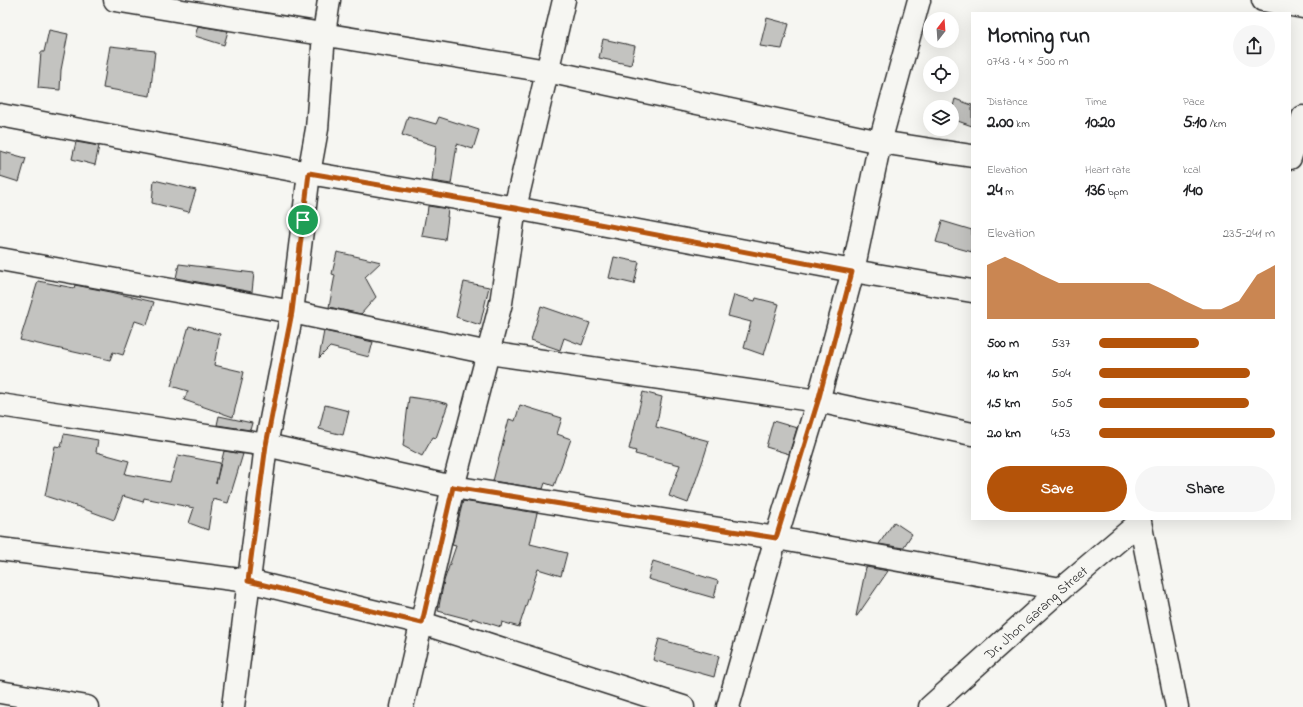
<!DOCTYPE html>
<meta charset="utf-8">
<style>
:root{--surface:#fff;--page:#f6f6f6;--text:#202124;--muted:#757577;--accent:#b45309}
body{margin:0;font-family:"Indie Flower",sans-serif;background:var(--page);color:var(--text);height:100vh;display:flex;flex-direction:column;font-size:15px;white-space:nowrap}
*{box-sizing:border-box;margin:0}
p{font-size:13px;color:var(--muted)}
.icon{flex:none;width:22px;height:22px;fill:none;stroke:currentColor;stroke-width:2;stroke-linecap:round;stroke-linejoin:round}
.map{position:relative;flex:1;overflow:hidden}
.sheet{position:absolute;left:971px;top:12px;width:320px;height:508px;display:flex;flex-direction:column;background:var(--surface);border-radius:0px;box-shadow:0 4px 16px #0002}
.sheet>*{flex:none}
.needle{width:26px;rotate:17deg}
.buttons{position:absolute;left:923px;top:12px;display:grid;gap:8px}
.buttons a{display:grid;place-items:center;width:36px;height:36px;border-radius:50%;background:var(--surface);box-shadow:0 4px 16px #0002;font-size:20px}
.pin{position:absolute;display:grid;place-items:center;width:34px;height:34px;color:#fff;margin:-17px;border:2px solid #fff;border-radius:50%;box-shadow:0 1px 4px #0007}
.round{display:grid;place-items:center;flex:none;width:42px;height:42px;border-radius:21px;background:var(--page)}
.head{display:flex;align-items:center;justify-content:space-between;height:68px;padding:0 16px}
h1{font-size:22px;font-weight:700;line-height:30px}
.stats{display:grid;grid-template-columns:repeat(3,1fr);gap:6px;height:68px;padding:4px 16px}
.stats div{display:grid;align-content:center}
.stats b{font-size:17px;font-weight:700}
.stats small{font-size:11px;font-weight:400}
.stats p{font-size:11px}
.chart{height:112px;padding:8px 16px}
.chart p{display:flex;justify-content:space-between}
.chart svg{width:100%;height:72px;margin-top:4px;fill:var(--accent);opacity:.7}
.button{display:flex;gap:8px;margin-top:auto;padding:8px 16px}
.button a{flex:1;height:46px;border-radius:24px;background:var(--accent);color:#fff;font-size:16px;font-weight:700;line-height:46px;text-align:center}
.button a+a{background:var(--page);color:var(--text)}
ul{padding:0 16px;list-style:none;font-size:13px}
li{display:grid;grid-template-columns:64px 48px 1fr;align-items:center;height:30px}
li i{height:10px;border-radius:5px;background:var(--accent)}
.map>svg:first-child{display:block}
</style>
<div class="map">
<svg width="1303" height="707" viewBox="0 0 1303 707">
<rect width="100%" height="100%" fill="#f6f6f2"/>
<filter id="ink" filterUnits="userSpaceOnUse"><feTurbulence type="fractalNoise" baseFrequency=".025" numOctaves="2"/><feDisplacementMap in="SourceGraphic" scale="8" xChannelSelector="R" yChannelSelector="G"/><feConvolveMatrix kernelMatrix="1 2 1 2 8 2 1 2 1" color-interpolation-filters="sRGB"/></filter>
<g filter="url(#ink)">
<g fill="#c3c3c0" stroke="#2b2b2b">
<polygon points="767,18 789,24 782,49 760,46"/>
<polygon points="198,26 228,31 224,45 195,36"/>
<polygon points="49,30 68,34 61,70 60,90 38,88 41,52 44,52"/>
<polygon points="603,39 635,46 631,65 599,58"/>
<polygon points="110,46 155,51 150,96 103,88"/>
<polygon points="955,99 972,105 972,126 952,119 952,110"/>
<polygon points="408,116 436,124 439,117 479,130 473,149 457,144 451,184 432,181 436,146 402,135"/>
<polygon points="76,142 99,146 95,165 72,159"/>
<polygon points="0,151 26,158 19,182 0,176"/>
<polygon points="154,180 196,190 189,212 152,203"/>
<polygon points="428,206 448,209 447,217 448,217 445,240 422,236 426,214 427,215"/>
<polygon points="942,221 972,230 972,252 936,242"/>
<polygon points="337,252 381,262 365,277 376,297 361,314 329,307 335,275 332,274"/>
<polygon points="614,257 639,262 634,284 609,278"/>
<polygon points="179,264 254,273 252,292 176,278"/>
<polygon points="38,281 74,288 75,285 111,292 154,302 147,325 135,321 123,355 113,352 110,360 20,340"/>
<polygon points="464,282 489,287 480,325 456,317"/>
<polygon points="734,295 755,301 756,298 779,304 764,355 744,348 751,322 728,316"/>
<polygon points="541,306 590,323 582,345 564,338 560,350 531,340"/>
<polygon points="189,326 220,334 214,365 244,372 233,417 184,400 188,391 171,386"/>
<polygon points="324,331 373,342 369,357 330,347 319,358"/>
<polygon points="643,392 662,397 656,427 709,441 703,460 688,503 669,496 680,465 635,454 636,451 629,449"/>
<polygon points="409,397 437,401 448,404 436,438 433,437 422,456 403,446"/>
<polygon points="325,405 349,411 343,435 319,429"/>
<polygon points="520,405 562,418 557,434 571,439 554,486 545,483 543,489 493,481 509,419 515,421"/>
<polygon points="219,416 252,423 250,430 217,425"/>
<polygon points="773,421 797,428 789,454 766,447"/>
<polygon points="64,434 98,440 96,452 129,461 125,474 170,482 178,455 220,463 216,483 224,451 243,454 228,503 213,499 208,530 189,523 194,508 144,498 143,502 123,496 114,520 79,507 45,496 55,446 61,447"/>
<polygon points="463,501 537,513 530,544 567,553 561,576 538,569 519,627 502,622 501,627 472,618 472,620 438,611 444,581 456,546 452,545"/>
<polygon points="894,522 912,534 903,548 879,544"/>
<polygon points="653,561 718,581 714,598 648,579"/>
<polygon points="866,567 888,571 857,616 856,616"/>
<polygon points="659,639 719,656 714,677 653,660"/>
</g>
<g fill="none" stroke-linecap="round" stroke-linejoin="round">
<defs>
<g id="minor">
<polyline points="115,0 547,71 880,142 972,156"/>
<polyline points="1263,0 1303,7"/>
<polyline points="0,115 309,173 515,208 853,271 972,291"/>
<polyline points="1290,158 1303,117"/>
<polyline points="0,259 292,312 489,353 818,401 972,434"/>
<polyline points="0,405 266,445 453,487 776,538 1061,589"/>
<polyline points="0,549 248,581 422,623 683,707"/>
<polyline points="0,692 87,707"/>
<polyline points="233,707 266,445 292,312 309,173 317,129 324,34 329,0"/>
<polyline points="402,707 453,487 501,303 515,208 564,0"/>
<polyline points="728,707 776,538 818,401 853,271 880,142 919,0"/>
</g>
<g id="tertiary">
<path id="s1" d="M930,707L1061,589L1140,522L1177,707"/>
</g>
</defs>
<use href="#minor" stroke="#2b2b2b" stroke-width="25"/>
<use href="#tertiary" stroke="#2b2b2b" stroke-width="25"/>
<use href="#minor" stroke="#f6f6f2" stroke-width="22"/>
<use href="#tertiary" stroke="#f6f6f2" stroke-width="22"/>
</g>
</g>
<g fill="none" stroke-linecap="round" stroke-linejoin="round" filter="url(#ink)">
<defs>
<polygon id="route" points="309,173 515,208 852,272 818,401 776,538 453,487 422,623 248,581 266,445 292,312"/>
</defs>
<use href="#route" stroke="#fff" stroke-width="8"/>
<use href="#route" stroke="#b45309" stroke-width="5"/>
</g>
<g text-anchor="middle" stroke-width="4" stroke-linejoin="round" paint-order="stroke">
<g font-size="14" fill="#2b2b2b" stroke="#f6f6f2">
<text dy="5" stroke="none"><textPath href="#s1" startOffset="142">Dr. Jhon Garang Street</textPath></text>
</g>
</g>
</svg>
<div class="buttons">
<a><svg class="needle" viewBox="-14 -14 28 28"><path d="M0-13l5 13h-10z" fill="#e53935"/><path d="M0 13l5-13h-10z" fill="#757577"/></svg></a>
<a><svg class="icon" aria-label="locate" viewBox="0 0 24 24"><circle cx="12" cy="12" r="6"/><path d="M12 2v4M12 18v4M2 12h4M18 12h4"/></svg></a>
<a><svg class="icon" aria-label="layers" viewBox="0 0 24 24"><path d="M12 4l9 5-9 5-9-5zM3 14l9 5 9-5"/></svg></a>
</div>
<div class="pin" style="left:303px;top:220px;background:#1e9e55"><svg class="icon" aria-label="arrive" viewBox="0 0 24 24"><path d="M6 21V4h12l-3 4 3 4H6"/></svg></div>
<section class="sheet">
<div class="head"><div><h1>Morning run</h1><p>07:43 · 4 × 500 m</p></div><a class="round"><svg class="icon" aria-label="share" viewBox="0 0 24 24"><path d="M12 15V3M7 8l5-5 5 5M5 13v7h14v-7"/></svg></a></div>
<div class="stats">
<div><p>Distance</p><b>2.00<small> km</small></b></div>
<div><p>Time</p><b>10:20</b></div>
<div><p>Pace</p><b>5:10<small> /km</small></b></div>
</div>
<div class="stats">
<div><p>Elevation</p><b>24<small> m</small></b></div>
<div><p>Heart rate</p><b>136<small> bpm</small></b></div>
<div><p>kcal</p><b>140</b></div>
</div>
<div class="chart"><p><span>Elevation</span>235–241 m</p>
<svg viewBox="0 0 160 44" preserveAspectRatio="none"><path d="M0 44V11L10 6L20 11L30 17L40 22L50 22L60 22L70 22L80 22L90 22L100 27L110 33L120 38L130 38L140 33L150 17L160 11V44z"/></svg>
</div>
<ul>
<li><b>500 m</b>5:37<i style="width:57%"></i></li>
<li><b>1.0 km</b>5:04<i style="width:86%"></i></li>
<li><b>1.5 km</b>5:05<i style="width:85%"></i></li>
<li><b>2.0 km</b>4:53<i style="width:100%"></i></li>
</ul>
<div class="button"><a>Save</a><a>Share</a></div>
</section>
</div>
